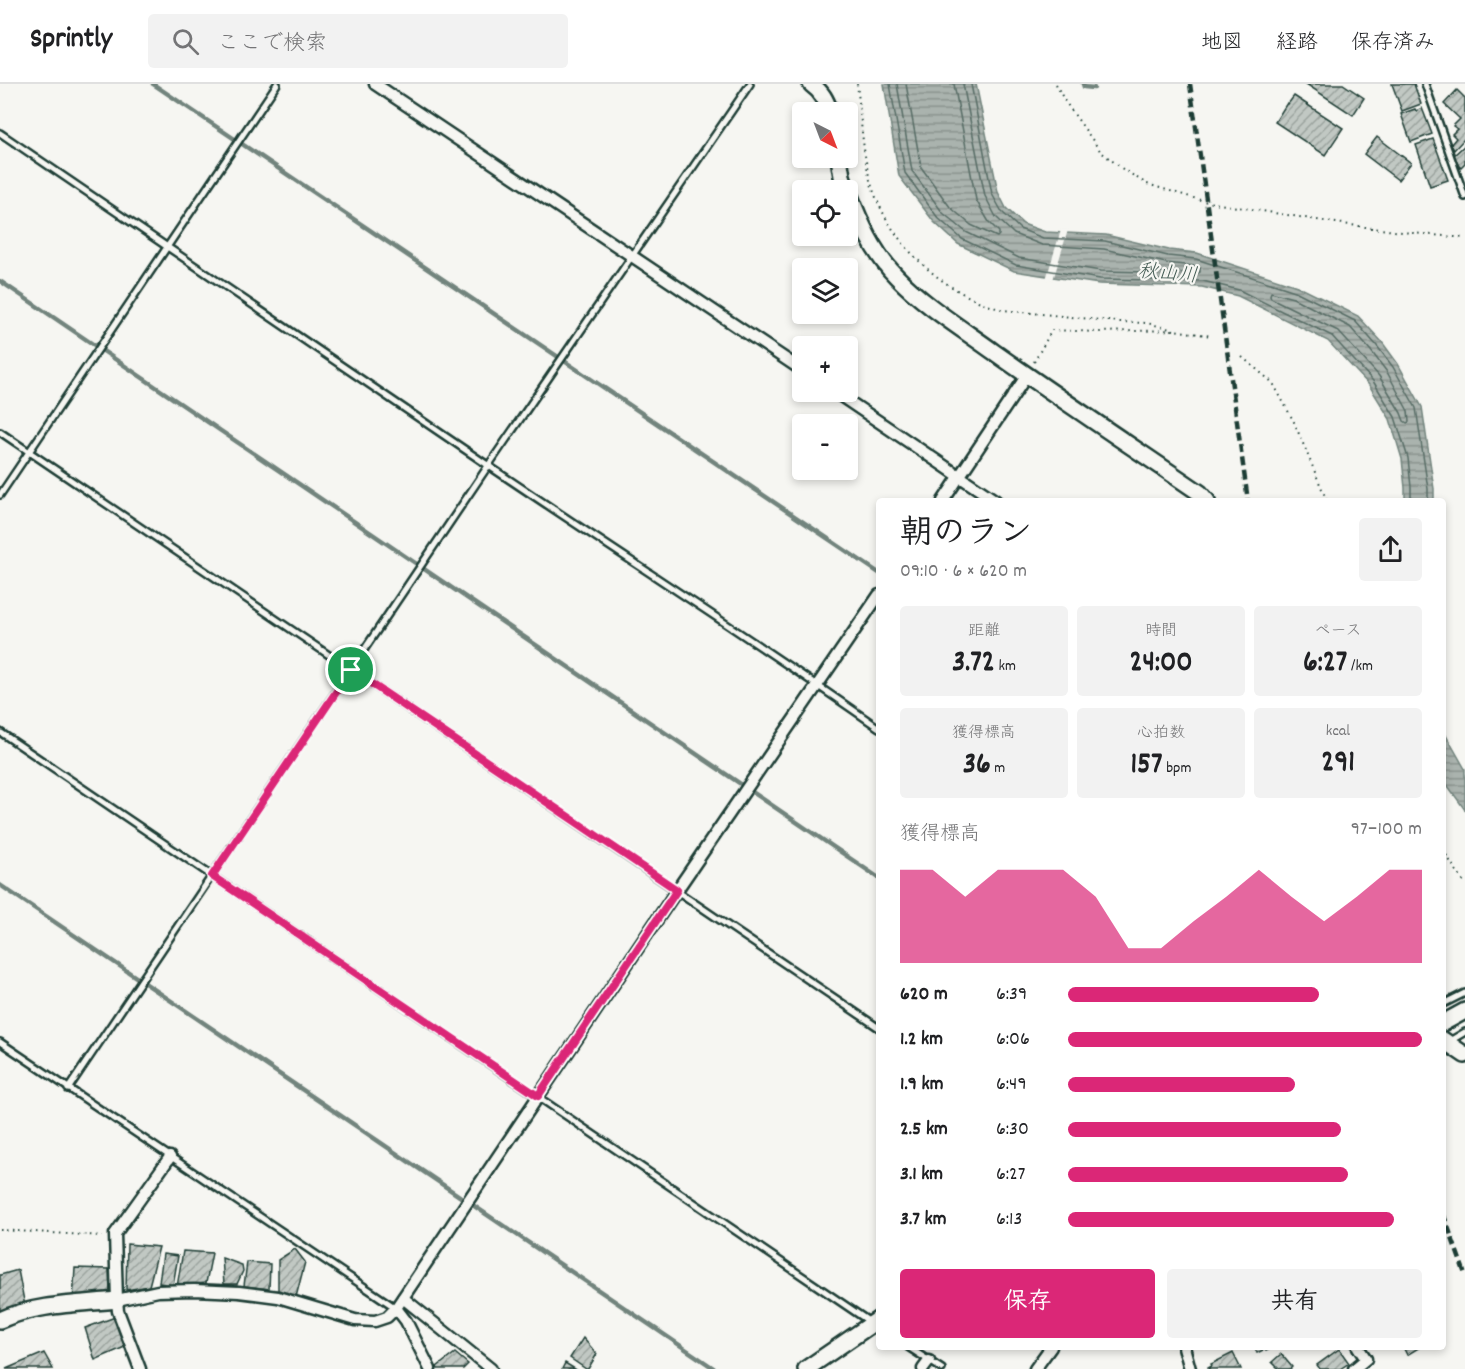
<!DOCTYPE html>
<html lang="ja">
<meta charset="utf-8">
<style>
:root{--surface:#fff;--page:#f2f2f2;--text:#202124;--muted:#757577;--line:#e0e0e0;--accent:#db2777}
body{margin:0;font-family:Dekko,"Klee One",sans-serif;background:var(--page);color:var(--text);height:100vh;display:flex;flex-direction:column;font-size:22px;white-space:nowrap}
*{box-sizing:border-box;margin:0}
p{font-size:20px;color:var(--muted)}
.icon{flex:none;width:33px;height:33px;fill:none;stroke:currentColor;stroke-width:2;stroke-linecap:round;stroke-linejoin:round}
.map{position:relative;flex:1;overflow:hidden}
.details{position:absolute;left:876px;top:414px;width:570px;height:852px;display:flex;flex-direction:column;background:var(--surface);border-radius:6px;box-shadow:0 3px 9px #0003}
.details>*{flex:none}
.needle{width:39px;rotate:138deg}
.tools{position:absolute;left:792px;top:18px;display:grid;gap:12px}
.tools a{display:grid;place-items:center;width:66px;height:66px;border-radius:6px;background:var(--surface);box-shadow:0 3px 9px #0003;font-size:30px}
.pin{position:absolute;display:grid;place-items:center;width:51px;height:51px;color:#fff;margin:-26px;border:3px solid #fff;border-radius:50%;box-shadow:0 2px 6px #0007}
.round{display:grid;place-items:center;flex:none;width:63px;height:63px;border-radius:6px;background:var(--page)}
.summary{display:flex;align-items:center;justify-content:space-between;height:102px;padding:0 24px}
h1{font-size:33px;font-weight:700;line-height:45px}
.stats{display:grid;grid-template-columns:repeat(3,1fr);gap:9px;height:102px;padding:6px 24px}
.stats div{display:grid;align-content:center;border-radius:6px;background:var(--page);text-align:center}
.stats b{font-size:30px;font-weight:700}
.stats small{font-size:16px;font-weight:400}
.stats p{font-size:16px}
.chart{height:168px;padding:12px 24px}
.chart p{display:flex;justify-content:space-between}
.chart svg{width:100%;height:108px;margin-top:6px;fill:var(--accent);opacity:.7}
.button{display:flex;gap:12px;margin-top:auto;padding:12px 24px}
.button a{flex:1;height:69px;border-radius:6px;background:var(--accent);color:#fff;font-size:24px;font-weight:700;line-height:69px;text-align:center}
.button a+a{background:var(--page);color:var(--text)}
ul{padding:0 24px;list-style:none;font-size:20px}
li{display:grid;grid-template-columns:96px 72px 1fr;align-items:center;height:45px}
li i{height:15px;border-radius:8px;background:var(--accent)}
header{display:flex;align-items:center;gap:36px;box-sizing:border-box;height:84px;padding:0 30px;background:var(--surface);border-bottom:2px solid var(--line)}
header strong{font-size:28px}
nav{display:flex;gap:33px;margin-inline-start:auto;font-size:21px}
.search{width:420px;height:54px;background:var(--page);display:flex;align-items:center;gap:15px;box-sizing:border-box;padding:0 21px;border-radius:6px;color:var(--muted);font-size:22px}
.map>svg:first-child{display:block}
</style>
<header>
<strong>Sprintly</strong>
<div class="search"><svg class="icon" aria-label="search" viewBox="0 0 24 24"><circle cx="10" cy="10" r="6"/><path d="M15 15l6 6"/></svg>ここで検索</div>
<nav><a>地図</a><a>経路</a><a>保存済み</a></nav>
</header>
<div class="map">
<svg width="1465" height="1285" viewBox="0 0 1465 1285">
<defs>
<pattern id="water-rules" width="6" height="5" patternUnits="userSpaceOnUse" patternTransform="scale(1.5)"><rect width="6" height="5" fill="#aab3ae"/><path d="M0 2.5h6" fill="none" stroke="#8a938e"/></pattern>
<pattern id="building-hatch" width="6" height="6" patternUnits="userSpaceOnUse" patternTransform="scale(1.5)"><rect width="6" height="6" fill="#c1c8c3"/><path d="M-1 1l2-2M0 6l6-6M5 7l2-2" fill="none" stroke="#9ca49f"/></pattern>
</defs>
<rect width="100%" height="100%" fill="#f6f6f2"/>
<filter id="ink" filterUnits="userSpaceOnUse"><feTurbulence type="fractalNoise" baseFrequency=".0167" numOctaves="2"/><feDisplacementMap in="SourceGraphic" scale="12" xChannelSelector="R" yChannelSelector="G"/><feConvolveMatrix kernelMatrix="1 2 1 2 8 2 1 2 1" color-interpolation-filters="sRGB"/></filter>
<g filter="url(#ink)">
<g fill="url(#water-rules)" stroke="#72847d" stroke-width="1.5">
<polygon points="884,0 976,0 998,108 1006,124 1023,140 1045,148 1106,151 1169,166 1197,169 1297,202 1358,232 1382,258 1398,280 1422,323 1434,405 1434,417 1405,417 1405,404 1402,375 1390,335 1369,301 1328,257 1238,212 1202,203 1099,200 1014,187 958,160 934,138 899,92"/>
<polygon points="1443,646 1465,685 1465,726 1443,695"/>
</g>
<polygon fill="#f6f6f2" points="1061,146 1068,146 1053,196 1046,195"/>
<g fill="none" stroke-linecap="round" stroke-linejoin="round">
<g stroke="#576c65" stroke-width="1.5">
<polyline points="890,0 905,89 938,134 962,155 1016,181 1100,195 1203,197 1239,206 1332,252 1373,297 1395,333 1408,374 1411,403 1411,417"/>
<polyline points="897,0 912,87 943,129 966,148 1019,174 1101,187 1198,189 1200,188 1200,184 1194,182 1166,179 1104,165 1042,161 1014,150 996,133 985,112 963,0"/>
<polyline points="906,0 921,83 950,123 971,141 997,153 999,151 999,148 989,138 976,116 954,0"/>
<polyline points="971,0 992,110 1002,128 1020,145 1043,154 1105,157 1168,172 1196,175 1295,207 1355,237 1377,262 1393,283 1416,324 1428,405 1428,417"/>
<polygon points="1271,208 1293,214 1350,243 1371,267 1387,288 1408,327 1409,338 1407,339 1404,337 1401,329 1379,292 1338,247 1271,214 1270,211"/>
</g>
<g stroke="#72847d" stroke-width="4.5">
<polyline points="153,0 879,489"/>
<polyline points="1083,0 1084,3 1094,4"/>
<polyline points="0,197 879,794"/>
<polyline points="0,801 715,1285"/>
</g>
</g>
<g fill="url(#building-hatch)" stroke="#1f3d34" stroke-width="1.5">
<polygon points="1306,0 1343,0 1364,14 1353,31"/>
<polygon points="1392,0 1414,0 1421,20 1402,27"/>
<polygon points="1457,6 1465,14 1465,54 1454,66 1451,60 1456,54 1452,50 1457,45 1453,42 1460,35 1444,20"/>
<polygon points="1294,12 1343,44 1325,71 1275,38 1287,19 1288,20"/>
<polygon points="1422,24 1432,50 1411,58 1401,30 1415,25 1416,27"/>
<polygon points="1377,53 1411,79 1398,96 1364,70"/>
<polygon points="1433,55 1448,96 1430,102 1416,61"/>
<polygon points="1465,61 1465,79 1460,84 1453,72"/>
<polygon points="127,1160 159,1163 149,1202 126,1206"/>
<polygon points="295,1165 305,1178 296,1213 278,1208 278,1176"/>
<polygon points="183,1167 212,1169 206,1199 177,1203"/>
<polygon points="163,1170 178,1172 173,1201 159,1199"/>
<polygon points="222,1174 242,1181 243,1187 237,1200 224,1200"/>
<polygon points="247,1178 270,1180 269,1205 244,1202"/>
<polygon points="75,1184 109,1185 110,1207 99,1218 73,1218"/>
<polygon points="18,1186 25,1222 0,1231 0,1191"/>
<polygon points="118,1232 127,1262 95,1276 85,1244"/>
<polygon points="583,1254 597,1270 588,1285 586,1285 570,1274"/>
<polygon points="1254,1263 1279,1263 1275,1265 1274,1263 1266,1267 1265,1265 1257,1269"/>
<polygon points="1403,1263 1420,1263 1407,1271"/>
<polygon points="1339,1265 1349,1279 1340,1285 1320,1285 1317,1281"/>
<polygon points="44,1269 53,1285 6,1285"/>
<polygon points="455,1269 468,1280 463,1285 438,1285 437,1283"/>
<polygon points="1233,1269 1241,1285 1208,1285 1208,1284 1212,1282 1211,1280"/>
<polygon points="1281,1270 1292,1283 1290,1285 1279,1285 1272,1278"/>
<polygon points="565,1279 575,1285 562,1285"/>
</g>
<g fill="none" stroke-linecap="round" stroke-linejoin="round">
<defs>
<g id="lane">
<polyline points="1425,0 1465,113"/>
<path d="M0,49C164,159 326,272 489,382C619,470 751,554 879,644"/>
<polyline points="0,348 879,944"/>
<polyline points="0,411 277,0"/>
<polyline points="0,648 870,1238"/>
<polyline points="1443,920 1465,909"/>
<polyline points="0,958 396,1224"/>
<polyline points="1448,958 1465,948"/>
<polyline points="68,1005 488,382 750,0"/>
<polyline points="908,1263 942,1285"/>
</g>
<g id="street">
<polyline points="375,0 802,286"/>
<polyline points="835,308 996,417"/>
<polyline points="943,417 1027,291"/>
<polyline points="403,1214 491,1285"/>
<polyline points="117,1216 158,1207 194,1206 239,1208 278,1213 355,1236 375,1237 387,1233 396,1224 677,806 879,511"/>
<polyline points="396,1224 406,1237 430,1285"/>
<polyline points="1184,1263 1190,1285"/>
<polyline points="140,1285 118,1227 117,1216 115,1150 170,1073"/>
<polyline points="923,1285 929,1277"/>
<polyline points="1035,1285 1051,1263"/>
<polyline points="1354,1285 1366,1275 1358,1263"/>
</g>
<g id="secondary">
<path d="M811,0C822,8 826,16 830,28"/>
<polyline points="839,74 842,92 847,106"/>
<path d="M848,107C860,138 873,169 897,193C925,222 961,244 994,268C1062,316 1131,362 1200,409L1207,417"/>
<polyline points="1443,939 1465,927"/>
<polyline points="1443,956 1465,971"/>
<path d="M0,1236C36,1220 78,1220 117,1216"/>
<polyline points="806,1285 879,1235"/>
</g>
</defs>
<use href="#lane" stroke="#1f3d34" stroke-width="10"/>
<use href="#street" stroke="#1f3d34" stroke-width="15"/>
<use href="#secondary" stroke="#1f3d34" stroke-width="20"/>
<g stroke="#1f3d34" stroke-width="2" stroke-dasharray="1.5 4.5" stroke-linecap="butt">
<path d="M857,0C861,32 862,65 870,96C888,159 942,209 1003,226L1120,238L1147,239L1174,246"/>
<polyline points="1056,0 1064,16 1101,68 1124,86 1147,100 1207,118 1336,139 1402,148 1465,154"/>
<polyline points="1242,273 1273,299 1294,338 1327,417"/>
<polyline points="1034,278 1052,246 1097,248 1174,246 1211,252"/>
<polyline points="1443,766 1465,800"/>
<polyline points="0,1146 102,1152"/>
</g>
<use href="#lane" stroke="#f6f6f2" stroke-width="5"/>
<use href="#street" stroke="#f6f6f2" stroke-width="10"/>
<use href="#secondary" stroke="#f6f6f2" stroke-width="15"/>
<g stroke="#1f3d34" stroke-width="4.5" stroke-dasharray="9 4.5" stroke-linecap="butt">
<polyline points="1190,0 1248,417"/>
<polyline points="1443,1129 1465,1190"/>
</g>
</g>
</g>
<g fill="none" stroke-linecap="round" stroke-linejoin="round" filter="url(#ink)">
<defs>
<polygon id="route" points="351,586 677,806 538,1012 212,792"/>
</defs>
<use href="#route" stroke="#fff" stroke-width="12"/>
<use href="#route" stroke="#db2777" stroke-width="8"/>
</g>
<g text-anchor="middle" stroke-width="4.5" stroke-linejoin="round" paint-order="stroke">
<g font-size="20" font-style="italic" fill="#425a52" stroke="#f6f6f2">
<text transform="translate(1168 188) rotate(5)" y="7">秋山川</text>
</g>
</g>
</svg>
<div class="tools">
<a><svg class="needle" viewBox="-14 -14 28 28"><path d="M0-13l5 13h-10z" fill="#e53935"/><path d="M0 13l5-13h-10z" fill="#757577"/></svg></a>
<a><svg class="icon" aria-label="locate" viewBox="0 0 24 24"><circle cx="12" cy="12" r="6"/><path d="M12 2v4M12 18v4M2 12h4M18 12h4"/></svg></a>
<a><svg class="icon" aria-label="layers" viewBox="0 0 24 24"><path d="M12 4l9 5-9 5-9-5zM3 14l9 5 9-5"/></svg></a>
<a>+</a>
<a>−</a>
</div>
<div class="pin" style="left:351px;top:586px;background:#1e9e55"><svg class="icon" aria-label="arrive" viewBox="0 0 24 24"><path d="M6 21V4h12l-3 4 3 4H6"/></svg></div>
<section class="details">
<div class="summary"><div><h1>朝のラン</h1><p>09:10 · 6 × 620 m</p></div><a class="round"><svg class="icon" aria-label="share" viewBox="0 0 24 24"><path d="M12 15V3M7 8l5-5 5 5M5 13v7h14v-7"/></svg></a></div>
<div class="stats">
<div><p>距離</p><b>3.72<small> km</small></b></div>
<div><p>時間</p><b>24:00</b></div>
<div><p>ペース</p><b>6:27<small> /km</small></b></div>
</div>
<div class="stats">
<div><p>獲得標高</p><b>36<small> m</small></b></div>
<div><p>心拍数</p><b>157<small> bpm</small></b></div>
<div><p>kcal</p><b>291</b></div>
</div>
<div class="chart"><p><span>獲得標高</span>97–100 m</p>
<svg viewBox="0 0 160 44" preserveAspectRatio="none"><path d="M0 44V6L10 6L20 17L30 6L40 6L50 6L60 17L70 38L80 38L90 27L100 17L110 6L120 17L130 27L140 17L150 6L160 6V44z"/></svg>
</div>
<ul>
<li><b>620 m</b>6:39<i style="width:71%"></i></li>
<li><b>1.2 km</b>6:06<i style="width:100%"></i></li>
<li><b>1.9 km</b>6:49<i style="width:64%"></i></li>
<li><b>2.5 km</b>6:30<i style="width:77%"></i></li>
<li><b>3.1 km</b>6:27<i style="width:79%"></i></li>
<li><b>3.7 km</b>6:13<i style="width:92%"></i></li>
</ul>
<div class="button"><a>保存</a><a>共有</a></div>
</section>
</div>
